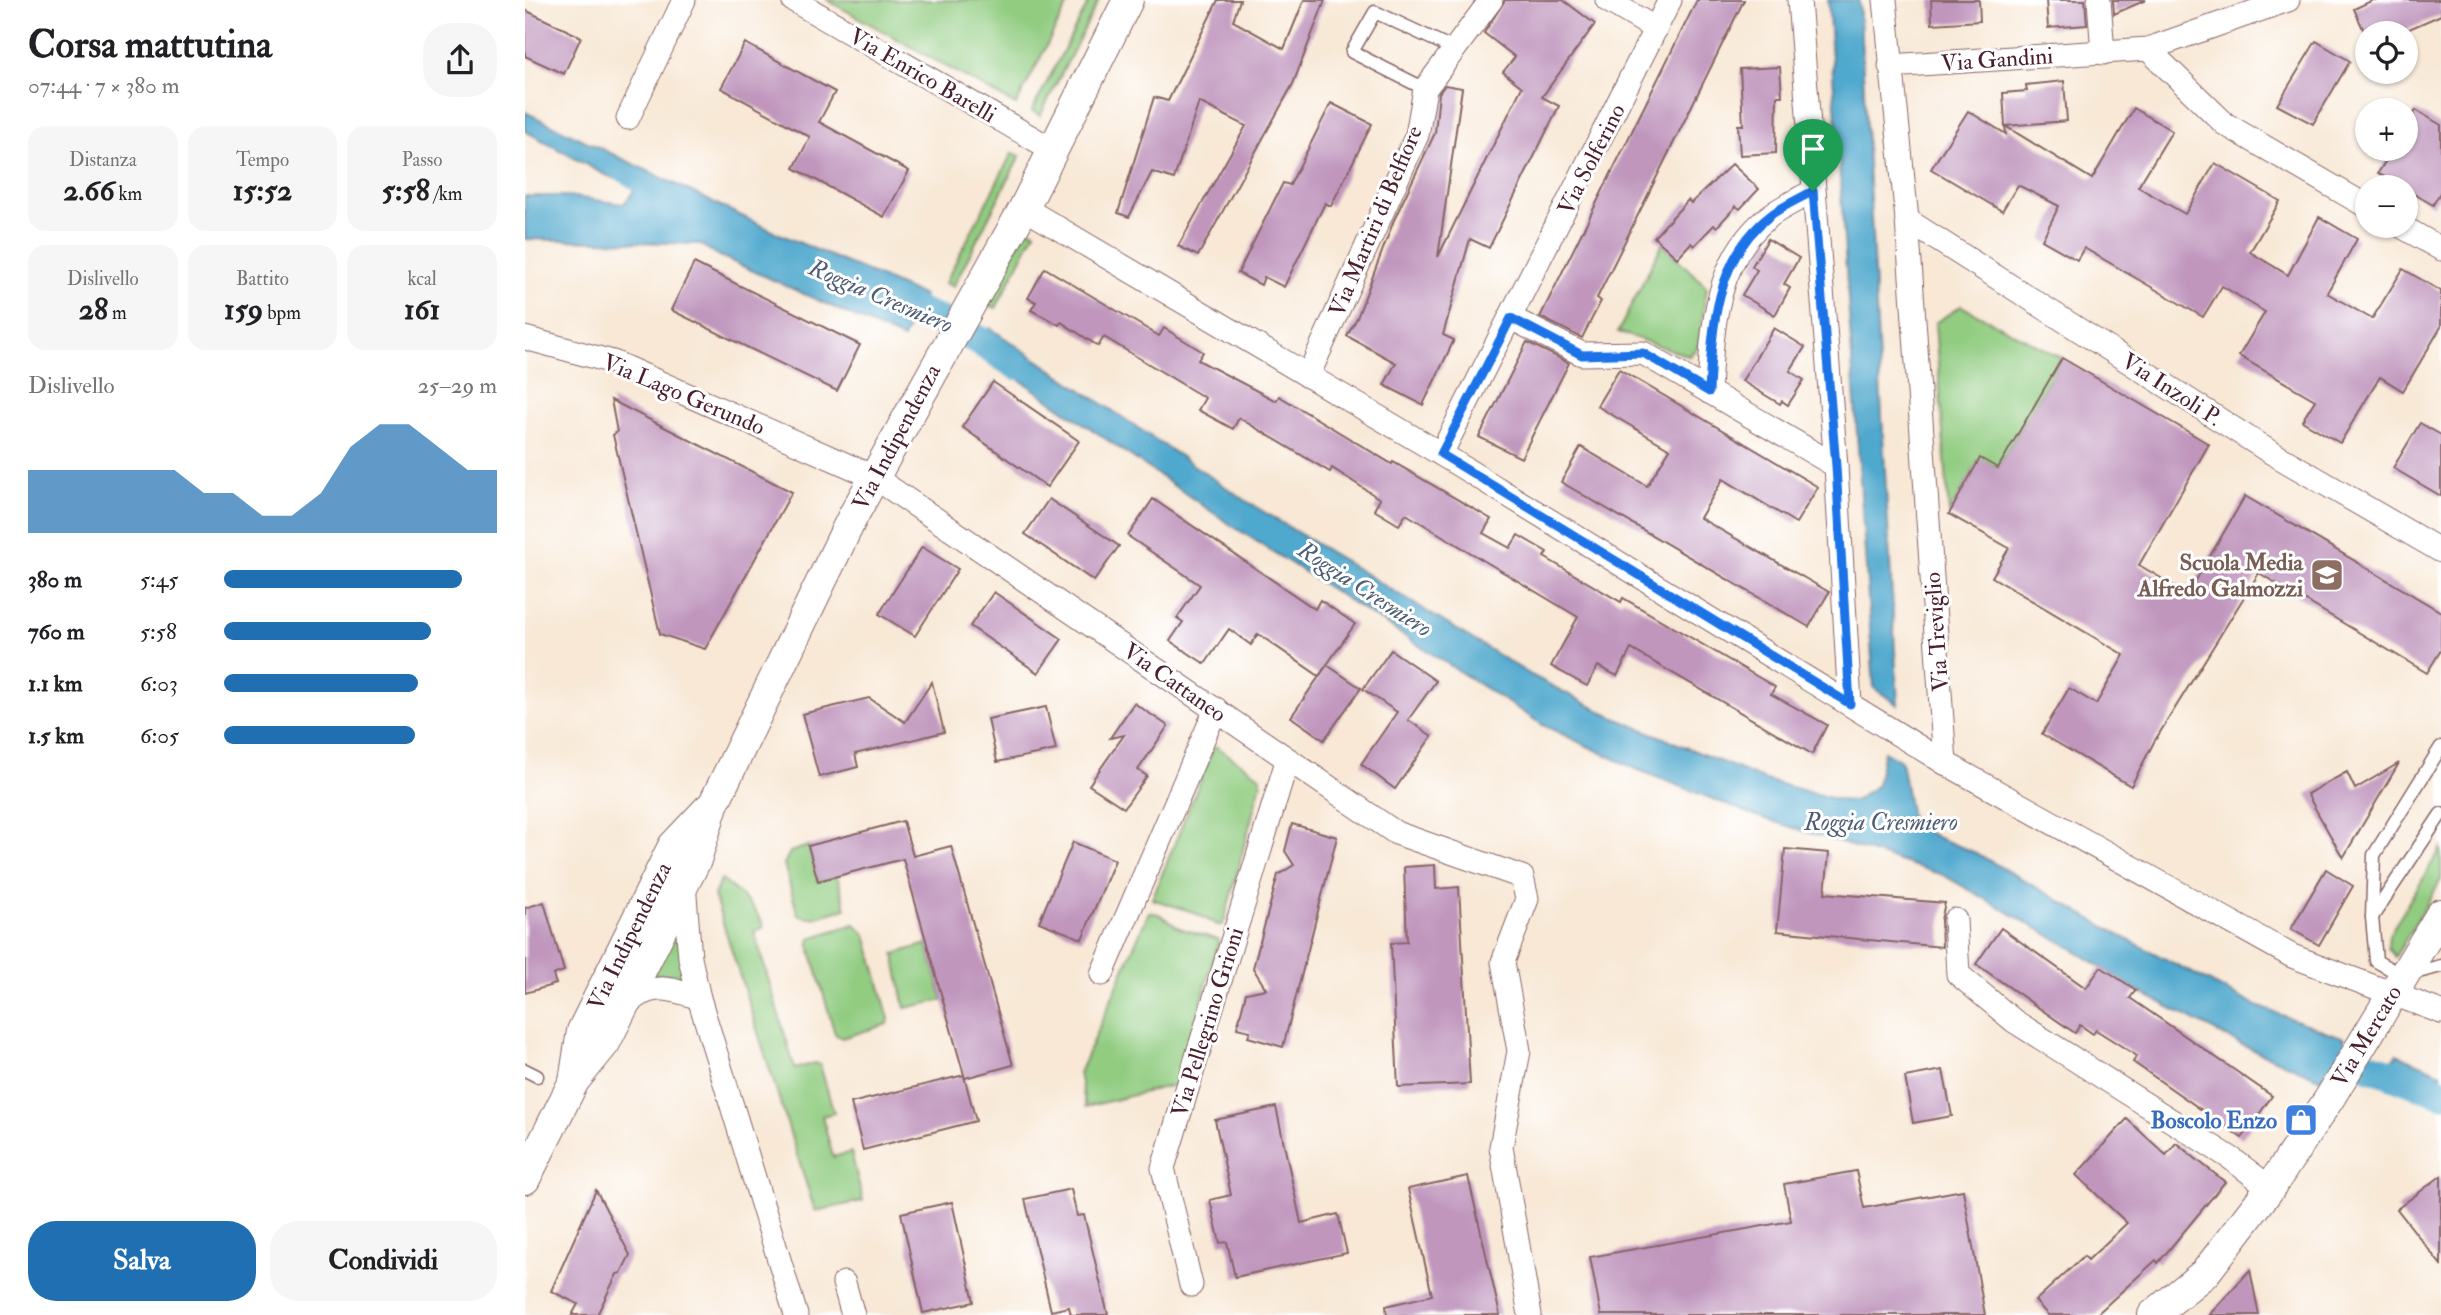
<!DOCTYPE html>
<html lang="it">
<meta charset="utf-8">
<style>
:root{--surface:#fff;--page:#f6f6f6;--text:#202124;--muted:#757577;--accent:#1f6fb2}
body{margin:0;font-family:"IM FELL Double Pica",serif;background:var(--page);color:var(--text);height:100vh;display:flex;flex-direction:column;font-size:26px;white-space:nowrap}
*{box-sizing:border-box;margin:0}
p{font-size:23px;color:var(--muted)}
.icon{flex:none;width:38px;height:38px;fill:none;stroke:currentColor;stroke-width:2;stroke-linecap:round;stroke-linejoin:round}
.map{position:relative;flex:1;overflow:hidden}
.drawer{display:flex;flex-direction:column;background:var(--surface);width:525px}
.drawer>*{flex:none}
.tools{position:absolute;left:1830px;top:21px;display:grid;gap:14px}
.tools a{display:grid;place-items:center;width:63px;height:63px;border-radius:50%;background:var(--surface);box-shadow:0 2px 5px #0004;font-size:35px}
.pin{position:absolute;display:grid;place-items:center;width:60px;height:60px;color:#fff;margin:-72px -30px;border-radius:50% 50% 50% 0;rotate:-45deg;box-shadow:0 0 7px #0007}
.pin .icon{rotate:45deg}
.round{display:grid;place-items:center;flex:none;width:74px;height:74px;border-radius:28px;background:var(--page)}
.overview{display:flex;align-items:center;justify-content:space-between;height:119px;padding:0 28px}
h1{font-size:38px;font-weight:700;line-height:52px}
.metrics{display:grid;grid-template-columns:repeat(3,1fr);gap:10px;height:119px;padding:7px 28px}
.metrics div{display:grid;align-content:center;border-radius:18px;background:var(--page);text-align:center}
.metrics b{font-size:30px;font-weight:700}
.metrics small{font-size:19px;font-weight:400}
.metrics p{font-size:19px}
.chart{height:196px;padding:14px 28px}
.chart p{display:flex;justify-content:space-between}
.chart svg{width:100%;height:126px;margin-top:7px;fill:var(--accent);opacity:.7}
.primary-button{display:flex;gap:14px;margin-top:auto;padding:14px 28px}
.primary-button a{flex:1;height:80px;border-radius:28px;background:var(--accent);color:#fff;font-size:28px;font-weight:700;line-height:80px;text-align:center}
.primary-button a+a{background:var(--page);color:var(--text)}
ul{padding:0 28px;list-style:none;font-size:23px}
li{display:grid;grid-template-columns:112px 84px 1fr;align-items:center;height:52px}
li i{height:18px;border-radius:9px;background:var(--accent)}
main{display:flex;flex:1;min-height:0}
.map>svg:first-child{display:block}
</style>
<main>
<section class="drawer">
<div class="overview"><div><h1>Corsa mattutina</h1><p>07:44 · 7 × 380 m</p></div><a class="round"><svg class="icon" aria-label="share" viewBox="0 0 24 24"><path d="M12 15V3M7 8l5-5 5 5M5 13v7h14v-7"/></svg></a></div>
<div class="metrics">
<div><p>Distanza</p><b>2.66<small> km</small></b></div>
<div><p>Tempo</p><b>15:52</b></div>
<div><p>Passo</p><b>5:58<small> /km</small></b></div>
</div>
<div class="metrics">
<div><p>Dislivello</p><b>28<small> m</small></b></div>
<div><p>Battito</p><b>159<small> bpm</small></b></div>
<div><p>kcal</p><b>161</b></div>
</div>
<div class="chart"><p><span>Dislivello</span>25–29 m</p>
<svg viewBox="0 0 160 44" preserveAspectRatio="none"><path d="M0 44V22L10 22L20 22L30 22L40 22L50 22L60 30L70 30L80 38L90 38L100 30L110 14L120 6L130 6L140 14L150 22L160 22V44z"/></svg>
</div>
<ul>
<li><b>380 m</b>5:45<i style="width:87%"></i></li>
<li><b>760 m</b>5:58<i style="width:76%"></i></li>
<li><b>1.1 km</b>6:03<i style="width:71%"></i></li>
<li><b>1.5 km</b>6:05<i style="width:70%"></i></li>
</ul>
<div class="primary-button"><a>Salva</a><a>Condividi</a></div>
</section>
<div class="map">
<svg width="1916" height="1315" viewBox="0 0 1916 1315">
<rect width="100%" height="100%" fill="#fff"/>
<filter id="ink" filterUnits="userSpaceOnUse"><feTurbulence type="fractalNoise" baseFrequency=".0143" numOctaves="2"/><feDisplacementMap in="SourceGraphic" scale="14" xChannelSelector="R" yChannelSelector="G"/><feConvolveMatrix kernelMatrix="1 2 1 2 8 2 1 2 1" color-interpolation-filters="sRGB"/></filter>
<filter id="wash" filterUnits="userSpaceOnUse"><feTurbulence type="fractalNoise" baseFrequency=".00686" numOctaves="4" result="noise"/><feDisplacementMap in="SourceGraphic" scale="28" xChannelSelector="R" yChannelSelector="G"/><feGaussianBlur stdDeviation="1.57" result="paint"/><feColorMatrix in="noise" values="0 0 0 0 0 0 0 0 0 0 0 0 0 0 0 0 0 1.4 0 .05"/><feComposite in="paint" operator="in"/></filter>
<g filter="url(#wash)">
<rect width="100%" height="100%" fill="#f8e8d5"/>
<g fill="#91cc81" stroke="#6e7656" stroke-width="2">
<polygon points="302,0 545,0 491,105"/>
<polygon points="565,0 574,0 515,116 507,111"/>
<polygon points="487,153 495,156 428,287 420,283"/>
<polygon points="501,228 510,232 471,308 463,305"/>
<polygon points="1137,244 1182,287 1173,347 1164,356 1093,332"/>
<polygon points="1436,306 1537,358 1473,468 1455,459 1424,514 1410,323"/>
<polygon points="692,747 735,776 736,783 698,925 692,925 668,912 627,899 688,749"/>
<path d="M283,846L293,881L312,876L321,908C307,912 286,923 273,915L259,864L265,852Z"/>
<polygon points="1916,848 1916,880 1870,957 1863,948 1864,935"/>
<path d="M196,879C213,893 232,907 239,928L229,931L270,1069L290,1063L295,1065L309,1113L297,1116L308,1157L326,1152L338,1201L290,1211L189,895Z"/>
<polygon points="624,912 634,914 654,928 694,940 653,1084 561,1107 554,1073"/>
<polygon points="152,921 166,984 150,974 127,976"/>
<polygon points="330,924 341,935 364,1019 363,1024 317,1038 310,1034 284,944 285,938"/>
<polygon points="402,944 418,1000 380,1008 369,954"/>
</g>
<g fill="#50a8cd" stroke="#4d647c" stroke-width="2">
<polygon points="1303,0 1334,0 1373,705 1349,688"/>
<path d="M0,112L252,233L399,296L378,339L195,256L174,244L0,239V196H42L98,204C105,197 115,187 104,178L91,179L78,174L0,131Z"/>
<polygon points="465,328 726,504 1006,675 1083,715 1240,780 1314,800 1330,801 1352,785 1359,751 1376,761 1387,823 1413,838 1451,853 1598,937 1729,1005 1820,1038 1796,1079 1717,1045 1611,990 1548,949 1418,875 1231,816 1111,769 1018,725 706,525 453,351"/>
<polygon points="1872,1054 1916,1073 1916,1104 1855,1082"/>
</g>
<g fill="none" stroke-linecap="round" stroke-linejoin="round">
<polyline stroke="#50a8cd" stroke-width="9" points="87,172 117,190"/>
<g stroke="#50a8cd" stroke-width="30">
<polyline points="356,296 437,330 492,365"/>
<polyline points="1805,1051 1916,1093"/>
</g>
</g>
<g id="blocks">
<g fill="#c096bd">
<polygon points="693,0 715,0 708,21 759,49 779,0 800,0 768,84 673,256 653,246 721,126 674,102 649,179 627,172 604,217 593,213 629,97 643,101"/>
<polygon points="980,0 1038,0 1070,24 1017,97 1034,106 964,248 945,239 918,335 929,340 898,405 859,385 871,363 822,336 832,318 869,220 910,133 914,93 920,85 937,88 913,257 997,87 978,72 990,57 959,33"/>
<polygon points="1172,0 1219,0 1072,298 1076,301 1057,338 1015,317"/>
<polygon points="1406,0 1454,0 1455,21 1407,24"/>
<polygon points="1521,0 1560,0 1562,25 1523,28"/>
<polygon points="1588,0 1621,0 1589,14"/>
<polygon points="1848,0 1916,0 1916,15 1875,33 1840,33 1829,9"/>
<polygon points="0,10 56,37 39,74 0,56"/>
<polygon points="1791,41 1825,61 1788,124 1752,105"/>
<polygon points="220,43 310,92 294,122 384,171 359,217 269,168 285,137 196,88"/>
<polygon points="1255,67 1257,96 1252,96 1251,153 1215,155 1213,125 1218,125 1215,69"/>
<polygon points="1539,81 1542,121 1480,126 1478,93 1502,91 1501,85"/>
<polygon points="806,103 847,124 806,206 800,203 759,287 739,277 736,285 713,273 758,183 765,185"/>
<polygon points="1609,108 1647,131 1613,187 1660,214 1690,163 1755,201 1725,252 1763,275 1794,217 1832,239 1802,293 1847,319 1878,269 1916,291 1916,327 1878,391 1855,377 1815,443 1777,421 1790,400 1714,356 1740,312 1697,286 1678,317 1559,248 1552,260 1517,240 1534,206 1493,185 1477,211 1406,169 1443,111 1481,134 1480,126 1567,179"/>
<polygon points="1891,110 1916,125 1916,191 1908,205 1853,173 1868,149 1881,149 1881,127"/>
<polygon points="1207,164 1234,189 1215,209 1211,206 1192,227 1189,225 1169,246 1166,243 1152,258 1129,237 1163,200 1166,203"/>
<polygon points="1243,239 1274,258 1259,284 1265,288 1250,315 1217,295 1232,270 1227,266"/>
<polygon points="169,263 335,345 312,391 146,310"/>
<polygon points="520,268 634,336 639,328 678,352 673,360 751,401 754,396 867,464 868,462 966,519 958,533 985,548 993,535 1022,552 1019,557 1096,602 1098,598 1250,687 1246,694 1302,725 1287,754 1106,649 1092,676 1073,666 1062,686 1026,666 1053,617 881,514 874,525 849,510 855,499 807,468 805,472 714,418 708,429 673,410 680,398 579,337 573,346 536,322 534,325 506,310 511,302 503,298"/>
<polygon points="1249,328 1280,347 1265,371 1279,380 1263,405 1257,401 1255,404 1217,381"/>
<polygon points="1002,342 1044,363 996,458 954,437"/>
<polygon points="1537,358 1684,444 1614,565 1663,594 1720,496 1916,612 1916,650 1902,673 1734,573 1629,742 1606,786 1517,734 1544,688 1571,704 1599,655 1467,577 1484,548 1424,514 1455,458 1473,468"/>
<polygon points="1094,369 1293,487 1271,523 1198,479 1175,518 1304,592 1284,627 1036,482 1056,447 1122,486 1145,449 1072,406"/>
<polygon points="468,382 554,441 522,487 437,427"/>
<polygon points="86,400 267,492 180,649 135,634 88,435 92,432"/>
<polygon points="1895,423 1916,435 1916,496 1868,468"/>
<polygon points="524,499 594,546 569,581 500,534"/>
<polygon points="628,499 790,609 795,600 830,624 794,676 733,634 726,645 704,629 680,664 645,641 658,622 652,618 675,585 603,536"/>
<polygon points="397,547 433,569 390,636 354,614"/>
<polygon points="469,592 537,639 513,673 445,626"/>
<polygon points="866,650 911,681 883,720 907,736 870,789 836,764 872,712 838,689"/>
<polygon points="802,665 836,688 799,740 766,717"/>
<polygon points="407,682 419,732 330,754 333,767 294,777 277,714 344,698 380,722"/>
<polygon points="609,703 643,726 613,770 622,776 599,808 564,785 599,735 585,738"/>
<polygon points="521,707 531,750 472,762 463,719"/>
<polygon points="1874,763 1818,858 1782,794 1822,772 1830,789"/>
<polygon points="378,821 388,856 426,846 488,1065 440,1078 439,1076 451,1121 338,1150 326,1103 439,1075 378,859 293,881 283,846"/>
<polygon points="767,824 812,837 758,1047 723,1037 725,1031 712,1028 721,993 741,989 728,968 753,875 769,865 760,851"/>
<polygon points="548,842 590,860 557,939 514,922"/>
<polygon points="1260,849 1304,853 1300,893 1420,903 1416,920 1417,947 1252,931"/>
<polygon points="910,865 911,889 934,887 945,1084 873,1087 866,943 882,942 879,867"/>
<polygon points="1801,869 1828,886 1794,945 1766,929"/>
<polygon points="19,902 39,971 28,975 31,984 0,993 0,908"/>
<polygon points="1476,928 1561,988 1576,967 1611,990 1605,998 1747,1096 1717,1138 1608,1062 1612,1056 1571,1030 1568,1034 1555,1025 1550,1033 1451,964"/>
<polygon points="1418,1070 1427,1116 1388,1123 1380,1077"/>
<polygon points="751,1107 776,1223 813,1214 822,1253 710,1277 702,1242 695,1243 685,1200 706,1195 690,1120"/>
<polygon points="1602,1119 1641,1155 1651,1143 1700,1182 1633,1263 1631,1260 1571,1315 1523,1315 1510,1301 1559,1256 1563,1260 1602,1223 1551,1175"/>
<polygon points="1331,1171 1339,1208 1438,1190 1460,1315 1076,1315 1065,1257 1266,1221 1259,1184"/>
<polygon points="943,1176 975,1315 862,1315 861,1306 907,1295 883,1189"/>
<polygon points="1916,1176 1916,1265 1872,1209"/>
<polygon points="546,1189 552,1216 559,1215 583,1315 546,1315 544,1307 526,1311 500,1199"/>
<polygon points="71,1190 105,1255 96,1273 92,1274 72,1315 47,1315 53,1304 26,1291"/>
<polygon points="427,1202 449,1302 398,1313 376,1213"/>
<polygon points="1725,1270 1734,1315 1684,1315"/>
</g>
</g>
</g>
<g filter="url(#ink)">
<use href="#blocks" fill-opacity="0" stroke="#876566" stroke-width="2"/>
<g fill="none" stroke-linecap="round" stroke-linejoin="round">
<defs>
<g id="service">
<polyline points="900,89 827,52 850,12 929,49"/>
<polyline points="1916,747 1849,855 1847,917 1851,961 1878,976 1916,966"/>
<polyline points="1847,917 1916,814"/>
<polyline points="0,1070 12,1076"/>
</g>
<g id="minor">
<polyline points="268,0 528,150"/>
<polyline points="1082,0 1131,29"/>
<polyline points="1274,0 1311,466 1325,704"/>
<polyline points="1360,0 1382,220 1420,763"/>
<polyline points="1574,0 1578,53"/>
<polyline points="1623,49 1700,124 1843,207"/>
<polyline points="1365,66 1623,49 1763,0"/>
<polyline points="103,118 159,0"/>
<polyline points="499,208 916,454 1420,763 1767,956 1916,1012"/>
<polyline points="1382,220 1742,450 1916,551"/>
<polyline points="1876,226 1916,249"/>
<polyline points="986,318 1057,354 1118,353 1311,466"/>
<polyline points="0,338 88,362 349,477 871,833 997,877 1002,899 978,962 994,1051 976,1147 1005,1315"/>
<polyline points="783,376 892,135 900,89 966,0"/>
<path d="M1184,392C1187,328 1190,257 1246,215C1259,206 1274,199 1288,191"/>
<polyline points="916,454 1145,0"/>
<polyline points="159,884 165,958 174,998 271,1315"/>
<polyline points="1430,920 1433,974 1489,1021 1707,1159 1745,1188"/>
<polyline points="577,974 691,709"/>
<path d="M100,1006C124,981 144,988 174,998"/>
<polyline points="319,1283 328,1315"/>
<polyline points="666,1285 638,1168 762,761"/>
</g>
<g id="tertiary">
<polyline points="49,1081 57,1031 148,846 183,809"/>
<polyline points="0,1179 49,1081 80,1043 159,884 171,860 188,805 328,516 499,208 603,0"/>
<polyline points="1628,1315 1680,1273 1745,1188 1804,1099 1916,914"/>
</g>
</defs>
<use href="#service" stroke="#876566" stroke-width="15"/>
<use href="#minor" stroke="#876566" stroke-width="25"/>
<use href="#tertiary" stroke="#876566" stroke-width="32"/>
<use href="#service" stroke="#fff" stroke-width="12"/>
<use href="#minor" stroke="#fff" stroke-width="23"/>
<use href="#tertiary" stroke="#fff" stroke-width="30"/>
</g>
</g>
<g fill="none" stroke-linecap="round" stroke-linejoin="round" filter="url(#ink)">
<defs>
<path id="route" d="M1288,191L1311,466L1325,704L916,454L986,318L1057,355L1118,353L1184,392C1187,328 1190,258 1246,215C1258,206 1274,199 1288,191Z"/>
</defs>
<use href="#route" stroke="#fff" stroke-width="14"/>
<use href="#route" stroke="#1a73e8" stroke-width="9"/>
</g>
<defs>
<symbol id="school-square" viewBox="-11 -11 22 22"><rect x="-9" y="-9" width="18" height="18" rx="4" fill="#8d6e63" stroke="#fff"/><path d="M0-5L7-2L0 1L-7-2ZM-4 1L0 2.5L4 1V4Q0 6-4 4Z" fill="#fff"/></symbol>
<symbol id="shop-square" viewBox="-11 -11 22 22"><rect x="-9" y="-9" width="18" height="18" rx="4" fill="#3f7fe0" stroke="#fff"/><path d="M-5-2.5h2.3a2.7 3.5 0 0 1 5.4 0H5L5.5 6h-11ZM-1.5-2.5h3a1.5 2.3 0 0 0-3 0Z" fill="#fff"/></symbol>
</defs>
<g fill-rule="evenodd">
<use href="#school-square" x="1783" y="556" width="38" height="38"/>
<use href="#shop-square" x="1757" y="1101" width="38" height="38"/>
</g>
<g text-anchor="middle" stroke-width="6" stroke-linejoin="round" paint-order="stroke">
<g font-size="23" fill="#4a1f2b" stroke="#fff">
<text transform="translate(1472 59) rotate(-4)" y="8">Via Gandini</text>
<text transform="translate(398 75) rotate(30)" y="8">Via Enrico Barelli</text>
<text transform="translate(1066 159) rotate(-63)" y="8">Via Solferino</text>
<text transform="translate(850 221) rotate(-67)" y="8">Via Martiri di Belfiore</text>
<text transform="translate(1647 389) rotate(33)" y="8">Via Inzoli P.</text>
<text transform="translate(159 394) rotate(23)" y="8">Via Lago Gerundo</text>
<text transform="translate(371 437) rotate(-62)" y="8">Via Indipendenza</text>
<text transform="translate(1411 632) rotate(-94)" y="8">Via Treviglio</text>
<text transform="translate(650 682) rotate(35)" y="8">Via Cattaneo</text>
<text transform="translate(104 936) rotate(-64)" y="8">Via Indipendenza</text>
<text transform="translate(682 1022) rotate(-73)" y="8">Via Pellegrino Grioni</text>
<text transform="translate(1841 1036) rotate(-59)" y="8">Via Mercato</text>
</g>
<g font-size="23" font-weight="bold" fill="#785e54" stroke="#fff" text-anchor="end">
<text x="1778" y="570">Scuola Media<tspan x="1778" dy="26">Alfredo Galmozzi</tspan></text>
</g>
<g font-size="23" font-weight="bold" fill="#366cbe" stroke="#fff" text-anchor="end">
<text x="1752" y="1128">Boscolo Enzo</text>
</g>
<g font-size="24" font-style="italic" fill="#4d5d74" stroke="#fff">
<text transform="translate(356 296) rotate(23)" y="8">Roggia Cresmiero</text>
<text transform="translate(840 589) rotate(33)" y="8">Roggia Cresmiero</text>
<text x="1356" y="830">Roggia Cresmiero</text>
</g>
</g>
</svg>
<div class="tools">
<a><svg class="icon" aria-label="locate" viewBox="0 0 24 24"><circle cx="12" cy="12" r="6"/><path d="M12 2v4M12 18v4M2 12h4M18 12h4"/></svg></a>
<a>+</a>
<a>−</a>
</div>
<div class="pin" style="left:1288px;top:191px;background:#1e9e55"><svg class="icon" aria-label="arrive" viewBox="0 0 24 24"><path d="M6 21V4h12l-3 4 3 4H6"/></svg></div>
</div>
</main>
